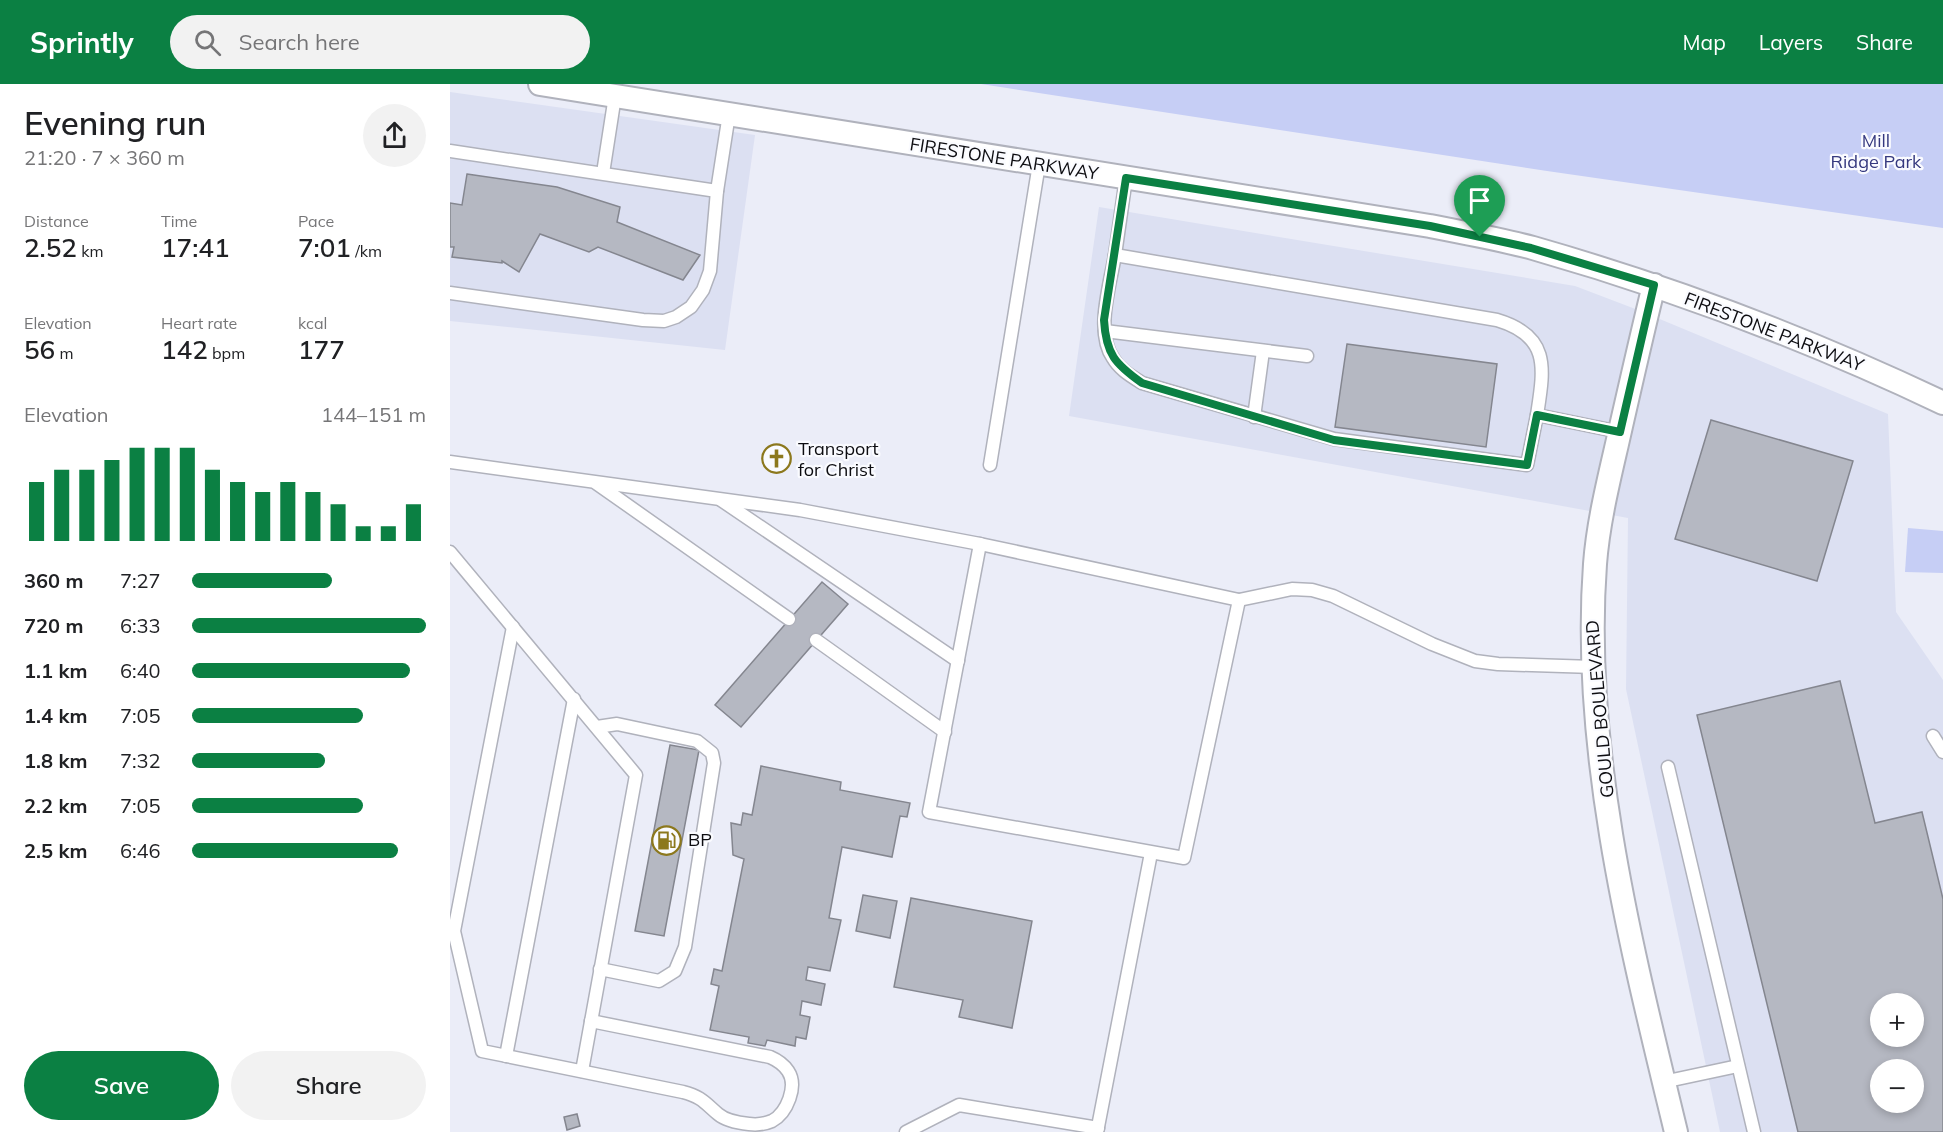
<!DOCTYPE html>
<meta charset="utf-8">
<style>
:root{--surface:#fff;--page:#f2f2f2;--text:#202124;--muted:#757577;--accent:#0b8043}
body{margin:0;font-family:Mulish,sans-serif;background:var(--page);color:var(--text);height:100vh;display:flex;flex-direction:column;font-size:22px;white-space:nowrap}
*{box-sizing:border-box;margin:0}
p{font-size:20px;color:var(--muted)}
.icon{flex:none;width:33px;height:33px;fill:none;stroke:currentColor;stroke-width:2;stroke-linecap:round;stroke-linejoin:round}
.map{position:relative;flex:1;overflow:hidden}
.panel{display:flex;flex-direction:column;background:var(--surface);width:450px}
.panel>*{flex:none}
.tools{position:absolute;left:1420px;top:909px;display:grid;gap:12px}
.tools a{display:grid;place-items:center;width:54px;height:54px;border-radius:50%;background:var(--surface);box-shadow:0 3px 9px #0003;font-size:30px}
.pin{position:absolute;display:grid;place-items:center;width:51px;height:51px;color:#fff;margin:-62px -26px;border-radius:50% 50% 50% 0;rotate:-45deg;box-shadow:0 0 6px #0007}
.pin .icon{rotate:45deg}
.round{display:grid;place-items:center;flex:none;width:63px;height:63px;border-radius:32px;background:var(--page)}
.summary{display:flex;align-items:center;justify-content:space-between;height:102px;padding:0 24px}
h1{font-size:33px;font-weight:600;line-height:45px}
.stats{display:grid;grid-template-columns:repeat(3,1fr);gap:9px;height:102px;padding:6px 24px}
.stats div{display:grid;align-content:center}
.stats b{font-size:26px;font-weight:600}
.stats small{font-size:16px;font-weight:400}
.stats p{font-size:16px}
.chart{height:168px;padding:12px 24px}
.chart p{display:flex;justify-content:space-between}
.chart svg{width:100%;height:108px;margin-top:6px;stroke:var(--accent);stroke-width:6}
.button{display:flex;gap:12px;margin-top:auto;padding:12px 24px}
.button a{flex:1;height:69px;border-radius:36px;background:var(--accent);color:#fff;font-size:24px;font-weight:600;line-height:69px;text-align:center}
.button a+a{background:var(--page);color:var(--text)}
ul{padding:0 24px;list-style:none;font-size:20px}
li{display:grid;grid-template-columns:96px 72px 1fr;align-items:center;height:45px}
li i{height:15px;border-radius:8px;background:var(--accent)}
header{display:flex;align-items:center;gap:36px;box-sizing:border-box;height:84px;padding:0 30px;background:var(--accent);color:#fff}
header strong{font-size:28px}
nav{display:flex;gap:33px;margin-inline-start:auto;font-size:21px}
.search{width:420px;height:54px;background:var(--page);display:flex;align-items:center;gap:15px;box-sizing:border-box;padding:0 21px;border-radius:33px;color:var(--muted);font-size:22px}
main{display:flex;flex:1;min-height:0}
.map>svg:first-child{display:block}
</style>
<header>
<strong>Sprintly</strong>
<div class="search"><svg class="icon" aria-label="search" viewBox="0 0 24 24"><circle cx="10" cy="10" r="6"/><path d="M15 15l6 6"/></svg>Search here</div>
<nav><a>Map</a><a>Layers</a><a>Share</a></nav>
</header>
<main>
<section class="panel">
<div class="summary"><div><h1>Evening run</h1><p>21:20 · 7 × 360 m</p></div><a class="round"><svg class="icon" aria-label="share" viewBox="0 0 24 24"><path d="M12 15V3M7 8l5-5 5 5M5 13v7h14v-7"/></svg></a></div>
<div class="stats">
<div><p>Distance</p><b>2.52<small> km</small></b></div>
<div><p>Time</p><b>17:41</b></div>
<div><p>Pace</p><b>7:01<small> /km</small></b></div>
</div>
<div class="stats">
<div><p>Elevation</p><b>56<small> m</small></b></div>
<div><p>Heart rate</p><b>142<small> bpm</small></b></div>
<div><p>kcal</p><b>177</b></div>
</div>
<div class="chart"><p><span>Elevation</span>144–151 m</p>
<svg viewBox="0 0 160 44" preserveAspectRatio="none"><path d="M5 44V20M15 44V15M25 44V15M35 44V11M45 44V6M55 44V6M65 44V6M75 44V15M85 44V20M95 44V24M105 44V20M115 44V24M125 44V29M135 44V38M145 44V38M155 44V29"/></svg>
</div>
<ul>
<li><b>360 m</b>7:27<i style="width:60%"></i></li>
<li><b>720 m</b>6:33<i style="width:100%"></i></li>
<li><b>1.1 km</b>6:40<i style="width:93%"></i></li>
<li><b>1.4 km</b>7:05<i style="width:73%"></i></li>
<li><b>1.8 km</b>7:32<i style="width:57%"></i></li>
<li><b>2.2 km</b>7:05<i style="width:73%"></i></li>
<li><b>2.5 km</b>6:46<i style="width:88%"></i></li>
</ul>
<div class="button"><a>Save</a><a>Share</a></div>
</section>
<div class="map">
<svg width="1493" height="1048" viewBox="0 0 1493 1048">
<rect width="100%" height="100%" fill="#ebedf8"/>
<g fill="#dce0f2" fill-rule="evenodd">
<polygon points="0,8 305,51 275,266 0,237"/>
<path d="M649,123L1125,202L1188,226L1438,330L1446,528L1493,596V1048H1270L1176,605L1178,434L619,332ZM1431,920H1464V952H1431ZM1431,986H1464V1018H1431Z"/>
</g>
<g fill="#c6cef5">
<polygon points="531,0 1493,0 1493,144 1097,87"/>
<polygon points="1458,444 1493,447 1493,489 1455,488"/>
</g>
<g fill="#b5b8c2" stroke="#84868f" stroke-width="1.5" fill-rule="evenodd">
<polygon points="17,90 107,103 170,123 167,138 250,171 233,196 148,163 139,168 90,150 69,188 52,177 52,179 2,173 4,163 0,163 0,119 12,121"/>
<polygon points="897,260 1047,280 1036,363 885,343"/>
<polygon points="1261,336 1403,377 1367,497 1225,455"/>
<polygon points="372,498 398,520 291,643 265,621"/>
<path d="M1390,597L1425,739L1472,728L1493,815V1048H1348L1247,631ZM1431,920H1464V952H1431ZM1431,986H1464V1018H1431Z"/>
<polygon points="220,661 249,666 214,852 185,847"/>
<polygon points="311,682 391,698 390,706 460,719 457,733 450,732 442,773 392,763 379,834 391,836 380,887 358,883 356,896 375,900 371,921 352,917 350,931 360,933 356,955 346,953 345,962 317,956 315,962 298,959 299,953 260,946 269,902 261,900 264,885 272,887 294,775 283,771 281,739 291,741 293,729 302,731"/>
<polygon points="413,811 447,817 440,854 406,847"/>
<polygon points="461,814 582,837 562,944 509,933 513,916 444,903"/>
<polygon points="127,1030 130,1042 117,1046 114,1033"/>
</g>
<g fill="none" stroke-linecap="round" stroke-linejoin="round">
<defs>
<g id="service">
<polyline points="0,67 267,107"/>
<polyline points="153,89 165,12"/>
<path d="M676,94L665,171L1047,236C1101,252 1094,285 1087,331L1170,348"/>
<path d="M665,171C660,201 645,248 663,274C669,285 681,292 692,299L884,355L1077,381L1087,331"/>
<polyline points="0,209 193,236 214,237 226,233 241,223 253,206 260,187 267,107 279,30"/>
<polyline points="655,247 857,272"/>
<polyline points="804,333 813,267"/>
<polyline points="0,378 350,426 530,460 789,516 842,505 862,506 883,512 982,560 1025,577 1048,580 1144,583"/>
<polyline points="540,381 589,80"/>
<polyline points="146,399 339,535"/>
<polyline points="271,416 508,577"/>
<polyline points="530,460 479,728 734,774 789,516"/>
<polyline points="0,468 186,691 132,987"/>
<path d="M63,543L4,847L32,967L233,1008C252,1013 255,1019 268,1030C276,1037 289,1039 299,1040C307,1041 315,1040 322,1037C337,1029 348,1002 338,987C334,981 327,976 320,973L141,937"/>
<polyline points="366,556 495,648"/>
<polyline points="147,643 167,640 247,657 262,669 264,679 235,863 225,887 209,897 150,885"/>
<polyline points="1483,652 1493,668"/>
<polyline points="1218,683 1304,1048"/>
<polyline points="56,972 124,615"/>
<polyline points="1213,998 1288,982"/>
<polyline points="456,1048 509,1021 648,1044"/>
<polyline points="647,1048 701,769"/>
</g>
<g id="minor">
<path d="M90,0L980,142C1014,149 1049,155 1083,164C1223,204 1361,256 1493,319"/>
<path d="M1204,201C1191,254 1179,307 1167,360C1158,399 1148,440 1145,480C1131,669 1182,866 1226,1048"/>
</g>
</defs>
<use href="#service" stroke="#b0b2bc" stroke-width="15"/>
<use href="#minor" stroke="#b0b2bc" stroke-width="26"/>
<use href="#service" stroke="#fff" stroke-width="12"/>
<use href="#minor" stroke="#fff" stroke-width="22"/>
</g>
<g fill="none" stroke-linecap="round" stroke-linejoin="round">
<defs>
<path id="route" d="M676,94L980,142L1081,164L1204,201L1170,348L1087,331L1077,381L884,356L692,299C665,280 656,270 654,236Z"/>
</defs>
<use href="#route" stroke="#fff" stroke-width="12"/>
<use href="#route" stroke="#0b8043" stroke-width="8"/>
</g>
<defs>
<symbol id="church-ring" viewBox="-11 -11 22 22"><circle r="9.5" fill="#fafbff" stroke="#8c781d" stroke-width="1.5"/><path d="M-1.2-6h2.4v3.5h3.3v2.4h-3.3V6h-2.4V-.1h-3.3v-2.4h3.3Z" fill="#8c781d"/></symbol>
<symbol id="fuel-ring" viewBox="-11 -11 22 22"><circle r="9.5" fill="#fafbff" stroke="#8c781d" stroke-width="1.5"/><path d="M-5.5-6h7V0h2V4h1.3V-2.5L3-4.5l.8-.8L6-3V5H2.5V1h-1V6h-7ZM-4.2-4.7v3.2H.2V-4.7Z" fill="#8c781d"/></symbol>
</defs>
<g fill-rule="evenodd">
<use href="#church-ring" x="310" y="358" width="33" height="33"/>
<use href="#fuel-ring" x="200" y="740" width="33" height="33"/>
</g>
<g text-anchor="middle" stroke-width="4.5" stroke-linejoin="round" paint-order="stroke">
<g font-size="18" fill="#35397f" stroke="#fafbff">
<text x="1426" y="63">Mill<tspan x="1426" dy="21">Ridge Park</tspan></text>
</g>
<g font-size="18" fill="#0d0d11" stroke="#fafbff">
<text transform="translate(554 75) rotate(9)" y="6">FIRESTONE PARKWAY</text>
<text transform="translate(1324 248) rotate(21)" y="6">FIRESTONE PARKWAY</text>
<text transform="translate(1150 625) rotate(-95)" y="6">GOULD BOULEVARD</text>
</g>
<g font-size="18" fill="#0d0d11" stroke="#fafbff" text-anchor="start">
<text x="348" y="371">Transport<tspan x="348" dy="21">for Christ</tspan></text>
<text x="238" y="762">BP</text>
</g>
</g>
</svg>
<div class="tools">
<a>+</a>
<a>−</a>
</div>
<div class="pin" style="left:1030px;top:153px;background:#1e9e55"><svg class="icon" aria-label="arrive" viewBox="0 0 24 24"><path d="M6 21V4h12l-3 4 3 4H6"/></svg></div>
</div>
</main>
